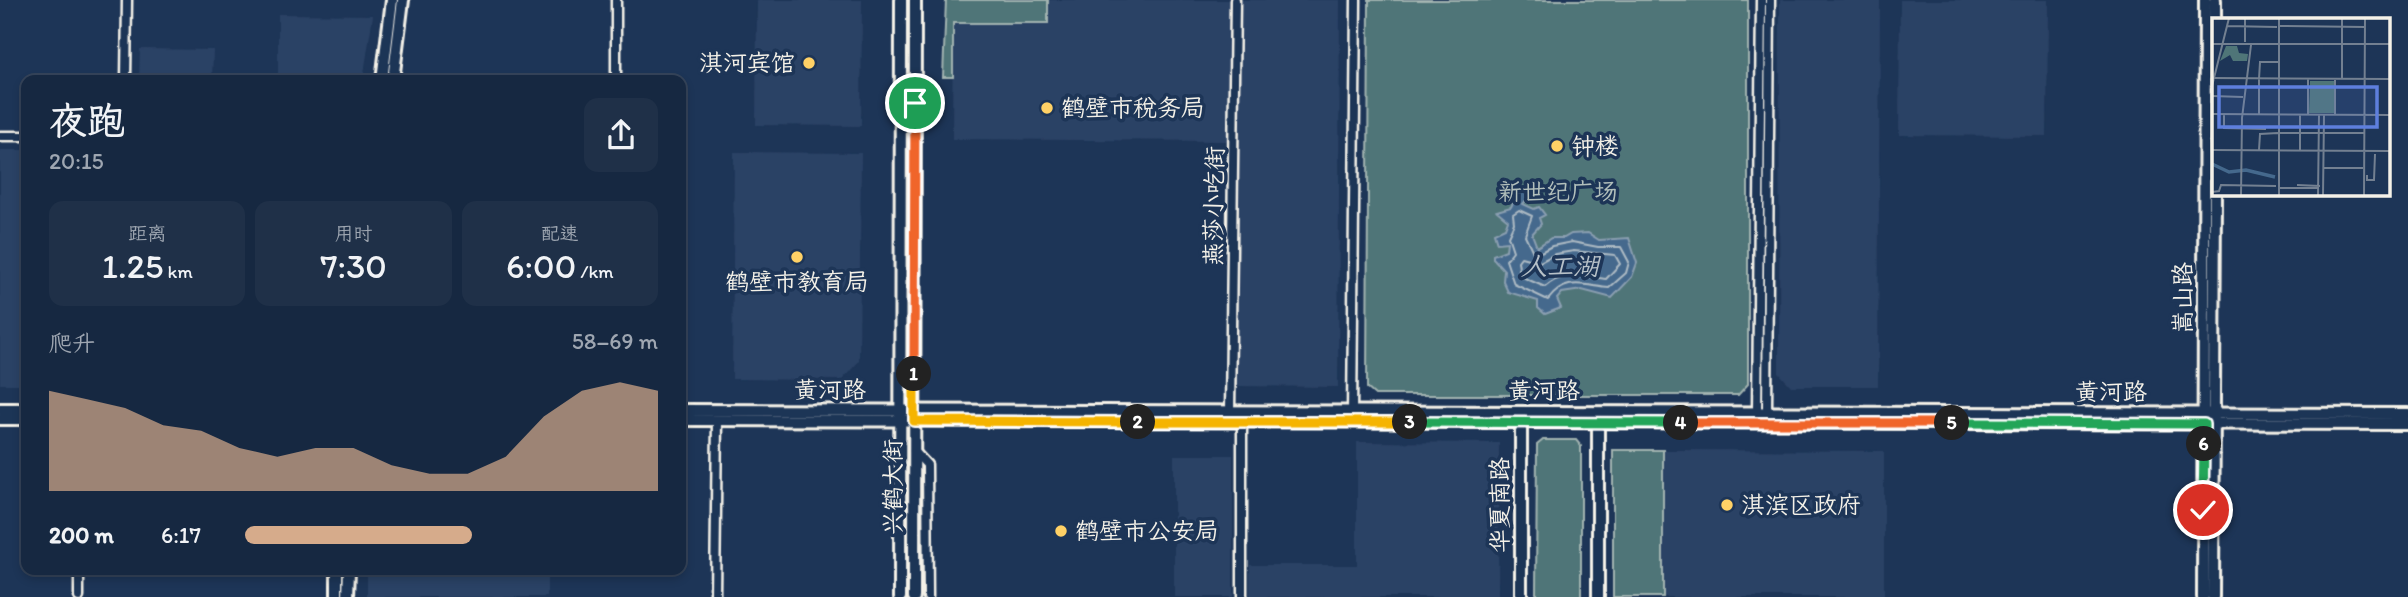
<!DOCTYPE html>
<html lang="zh">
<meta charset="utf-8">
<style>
:root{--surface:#162841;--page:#1f3048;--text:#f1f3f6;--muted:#9ea6b1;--line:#35445a;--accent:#d6ab8b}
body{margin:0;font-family:Itim,"LXGW WenKai TC",sans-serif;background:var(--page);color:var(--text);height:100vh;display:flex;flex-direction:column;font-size:26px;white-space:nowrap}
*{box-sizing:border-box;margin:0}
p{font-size:23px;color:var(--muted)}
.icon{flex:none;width:38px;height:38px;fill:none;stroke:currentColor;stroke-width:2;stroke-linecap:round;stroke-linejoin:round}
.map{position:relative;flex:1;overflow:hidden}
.details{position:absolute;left:21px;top:75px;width:665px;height:500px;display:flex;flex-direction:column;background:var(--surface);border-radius:14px;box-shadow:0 4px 10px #0003,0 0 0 2px var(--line)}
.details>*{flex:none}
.pin{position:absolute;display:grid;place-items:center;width:60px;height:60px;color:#fff;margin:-30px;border:4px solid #fff;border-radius:50%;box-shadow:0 2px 7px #0007}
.km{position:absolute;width:35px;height:35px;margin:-18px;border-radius:50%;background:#222;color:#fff;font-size:19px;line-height:35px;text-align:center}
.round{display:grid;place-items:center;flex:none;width:74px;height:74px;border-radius:14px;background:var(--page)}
.overview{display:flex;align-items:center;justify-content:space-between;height:119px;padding:0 28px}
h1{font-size:38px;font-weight:600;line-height:52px}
.figures{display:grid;grid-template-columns:repeat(3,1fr);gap:10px;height:119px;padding:7px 28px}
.figures div{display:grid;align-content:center;border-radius:14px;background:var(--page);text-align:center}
.figures b{font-size:35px;font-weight:600}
.figures small{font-size:19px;font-weight:400}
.figures p{font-size:19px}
.chart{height:196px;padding:14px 28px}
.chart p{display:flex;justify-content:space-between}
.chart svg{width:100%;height:126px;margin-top:7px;fill:var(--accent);opacity:.7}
ul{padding:0 28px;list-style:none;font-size:23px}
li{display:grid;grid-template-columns:112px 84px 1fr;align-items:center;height:52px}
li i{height:18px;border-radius:9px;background:var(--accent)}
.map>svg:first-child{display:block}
</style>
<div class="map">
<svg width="2408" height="597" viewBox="0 0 2408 597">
<rect width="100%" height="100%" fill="#1d3557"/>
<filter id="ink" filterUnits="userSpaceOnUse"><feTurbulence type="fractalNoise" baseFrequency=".0143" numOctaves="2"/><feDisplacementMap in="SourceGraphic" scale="14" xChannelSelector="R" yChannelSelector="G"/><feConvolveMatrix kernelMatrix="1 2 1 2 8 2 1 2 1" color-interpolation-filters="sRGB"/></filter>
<g filter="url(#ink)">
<g fill="#2c4265">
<polygon points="757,0 862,0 861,126 756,125"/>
<polygon points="1048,0 1229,0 1228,141 952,139 953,23 1048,23"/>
<polygon points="1238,0 1340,0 1338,387 1236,386"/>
<polygon points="1780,0 1880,0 1878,386 1791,386 1779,373"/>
<polygon points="1900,0 2048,0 2047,136 1899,135"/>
<polygon points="278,14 373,15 363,80 278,80"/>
<polygon points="140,49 213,50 212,80 139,80"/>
<rect x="0" y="150" width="26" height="234"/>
<polygon points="734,152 861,153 859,361 842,380 732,379"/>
<polygon points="1357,442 1499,443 1498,597 1250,597 1250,565 1357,565"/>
<polygon points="1663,450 1884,451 1884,597 1663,597"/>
<rect x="1174" y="455" width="59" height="142"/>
<rect x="367" y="571" width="180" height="26"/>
</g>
<g fill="#4f7578" stroke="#a2b3b0" stroke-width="2">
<polygon points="946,0 1048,0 1048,23 953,23 953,77 943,77"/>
<polygon points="1369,0 1748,0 1748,384 1738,395 1375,395 1367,388"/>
<polygon points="1543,440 1576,440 1581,446 1581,597 1536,597 1537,445"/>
<rect x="1613" y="450" width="50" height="147"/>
</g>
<polygon fill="#45698d" stroke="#8b9fb1" stroke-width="2" points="1525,190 1530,196 1523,204 1534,209 1539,207 1545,215 1539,218 1541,224 1532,234 1537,247 1551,238 1564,238 1571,234 1588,233 1599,240 1629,238 1637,263 1632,277 1612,298 1582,290 1562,293 1557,299 1561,308 1545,314 1538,308 1538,301 1508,292 1503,281 1504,270 1493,258 1493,255 1506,250 1507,242 1497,243 1494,233 1505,228 1508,220 1497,211 1511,207 1516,196"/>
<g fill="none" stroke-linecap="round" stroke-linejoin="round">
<g stroke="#aebbc4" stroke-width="2">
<path d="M1519,210L1532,216L1525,235L1533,252L1539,253L1552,246L1572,242L1598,247H1621L1629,262L1626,273L1609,288C1582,285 1566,277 1548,300L1514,284L1506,260L1513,251L1508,236L1514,223L1513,214Z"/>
<path d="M1574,251L1615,255L1620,264L1606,279C1584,277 1564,270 1545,287L1520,276L1518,261L1521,257L1540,262L1555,254Z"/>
</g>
<defs>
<g id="street">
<polyline points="616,0 616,80"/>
<polyline points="126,80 127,0"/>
<polyline points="0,136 26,136"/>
<polyline points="1230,412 1235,0"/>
<polyline points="1757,413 1761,0"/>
<polyline points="1767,413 1770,0"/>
<polyline points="1352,416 1356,0"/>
<polyline points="914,451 927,465 928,597"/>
<polyline points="79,597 79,570"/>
<polyline points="715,597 717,420"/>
<polyline points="1242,597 1242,422"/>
</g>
<g id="secondary">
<polyline points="2215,19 2215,0"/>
<polyline points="382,80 392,0"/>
<polyline points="393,80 403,0"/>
<polyline points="0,409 26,409"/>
<polyline points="681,410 2408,414"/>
<polyline points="0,419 26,419"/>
<polyline points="681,420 2408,424"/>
<polyline points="337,597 337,570"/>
<polyline points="348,597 349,570"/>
<polyline points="900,597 901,0"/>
<polyline points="914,597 915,0"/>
<polyline points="1521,597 1521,419"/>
<polyline points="1598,597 1598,418"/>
<polyline points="2203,597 2205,0"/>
<polyline points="2213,597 2215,194"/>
</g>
</defs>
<use href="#street" stroke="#f4f1e8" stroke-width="13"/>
<use href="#secondary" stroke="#f4f1e8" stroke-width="16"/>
<use href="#street" stroke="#1d3557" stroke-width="8"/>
<use href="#secondary" stroke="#1d3557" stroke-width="10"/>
</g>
</g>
<g fill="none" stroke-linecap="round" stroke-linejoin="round" filter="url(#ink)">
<defs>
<polyline id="split-1" points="914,374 915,103"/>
<polyline id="split-2" points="914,374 914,421 1138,422"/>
<polyline id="split-3" points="1138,422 1410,422"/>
<polyline id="split-4" points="1410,422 1681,423"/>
<polyline id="split-5" points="1681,423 1952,423"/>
<polyline id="split-6" points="1952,423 2204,424 2204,444"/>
<polyline id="split-7" points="2203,510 2204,444"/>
</defs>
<use href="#split-1" stroke="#fff" stroke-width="14"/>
<use href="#split-2" stroke="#fff" stroke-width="14"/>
<use href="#split-3" stroke="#fff" stroke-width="14"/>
<use href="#split-4" stroke="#fff" stroke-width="14"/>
<use href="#split-5" stroke="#fff" stroke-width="14"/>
<use href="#split-6" stroke="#fff" stroke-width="14"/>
<use href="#split-7" stroke="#fff" stroke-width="14"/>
<use href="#split-1" stroke="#f0652b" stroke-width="9"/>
<use href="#split-2" stroke="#f5b400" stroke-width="9"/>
<use href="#split-3" stroke="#f5b400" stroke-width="9"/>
<use href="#split-4" stroke="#22a559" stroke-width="9"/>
<use href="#split-5" stroke="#f0652b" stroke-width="9"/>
<use href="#split-6" stroke="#22a559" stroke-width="9"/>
<use href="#split-7" stroke="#22a559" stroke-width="9"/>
</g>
<g fill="#ffd166" stroke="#1d3557" stroke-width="2.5">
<circle cx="809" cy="63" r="7"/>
<circle cx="1047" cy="108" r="7"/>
<circle cx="1557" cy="146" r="7"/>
<circle cx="797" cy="257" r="7"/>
<circle cx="1727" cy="505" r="7"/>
<circle cx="1061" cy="531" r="7"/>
</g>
<g text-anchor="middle" stroke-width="7" stroke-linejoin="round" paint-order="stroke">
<g font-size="24" fill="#f4f1e8" stroke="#1d3557" text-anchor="start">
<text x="795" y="71" text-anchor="end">淇河宾馆</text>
<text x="1061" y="116">鹤壁市税务局</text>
<text x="1571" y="154">钟楼</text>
<text x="797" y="290" text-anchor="middle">鹤壁市教育局</text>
<text x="1741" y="513">淇滨区政府</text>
<text x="1075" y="539">鹤壁市公安局</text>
</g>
<g font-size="24" fill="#b2bfbb" stroke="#1d3557">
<text x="1558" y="200">新世纪广场</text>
</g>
<g font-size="24" fill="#f4f1e8" stroke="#1d3557">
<text transform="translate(1214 206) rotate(-89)" y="8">燕莎小吃街</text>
<text transform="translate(2183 298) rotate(-90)" y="8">嵩山路</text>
<text x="830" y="398">黄河路</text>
<text x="1544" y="399">黄河路</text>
<text x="2111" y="400">黄河路</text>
<text transform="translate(893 487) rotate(-90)" y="8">兴鹤大街</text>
<text transform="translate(1500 505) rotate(-90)" y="8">华夏南路</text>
</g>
<g font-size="26" font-style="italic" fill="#b7c1c8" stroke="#1d3557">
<text x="1560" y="275">人工湖</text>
</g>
</g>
<g transform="translate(2212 18)">
<rect width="178" height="178" fill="#1d3557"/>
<path d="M14,28H25L27,35L36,36L35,43H21L18,37L8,43ZM98,63H122V95H97Z" fill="#4f7578"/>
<path fill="none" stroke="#45698d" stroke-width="3.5" d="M0,146L17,154L34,152L63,159"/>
<path fill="none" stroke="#738091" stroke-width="2" d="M130,0V61M15,8L65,9M67,8L153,9M33,24V0M0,26H179M0,60L179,61M47,61V96M47,61L48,44H66M0,68L17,0M0,78L31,79M0,96L179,97M12,97V110L54,111M96,97V61M123,97V62M67,115H152M0,132L179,133M47,132L48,116L66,115M88,133V97M112,150H151M155,157V162H162L163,136M85,167L108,168M67,170H106M0,174L7,173L9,167L64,168M29,178L30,100L39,27M67,178V0M106,178L107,97M111,178L112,97M152,178L153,0"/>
<path fill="#5e7fdd" fill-opacity="0.15" stroke="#5e7fdd" stroke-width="3.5" d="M7,69H165V109H7Z"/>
<rect width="178" height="178" fill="none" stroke="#f4f1e8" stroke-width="3.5"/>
</g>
</svg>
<div class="pin" style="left:915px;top:103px;background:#1e9e55"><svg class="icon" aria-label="arrive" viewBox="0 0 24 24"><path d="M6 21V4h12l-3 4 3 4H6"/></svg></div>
<div class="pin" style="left:2203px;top:510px;background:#d93025"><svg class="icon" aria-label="check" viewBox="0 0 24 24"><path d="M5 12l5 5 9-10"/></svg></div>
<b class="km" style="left:914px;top:374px">1</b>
<b class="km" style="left:1138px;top:422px">2</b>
<b class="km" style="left:1410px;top:422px">3</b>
<b class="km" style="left:1681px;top:423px">4</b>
<b class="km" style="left:1952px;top:423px">5</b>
<b class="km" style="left:2204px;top:444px">6</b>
<section class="details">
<div class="overview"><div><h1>夜跑</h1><p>20:15</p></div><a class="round"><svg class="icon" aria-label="share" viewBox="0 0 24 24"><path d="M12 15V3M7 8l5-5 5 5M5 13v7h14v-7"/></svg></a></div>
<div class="figures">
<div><p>距离</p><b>1.25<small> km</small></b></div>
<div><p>用时</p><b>7:30</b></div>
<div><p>配速</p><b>6:00<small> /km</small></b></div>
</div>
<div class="chart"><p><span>爬升</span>58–69 m</p>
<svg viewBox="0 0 160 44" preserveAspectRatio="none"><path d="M0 44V9L10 12L20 15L30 21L40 23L50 29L60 32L70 29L80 29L90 35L100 38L110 38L120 32L130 18L140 9L150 6L160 9V44z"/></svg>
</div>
<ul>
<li><b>200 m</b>6:17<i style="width:55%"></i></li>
</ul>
</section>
</div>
